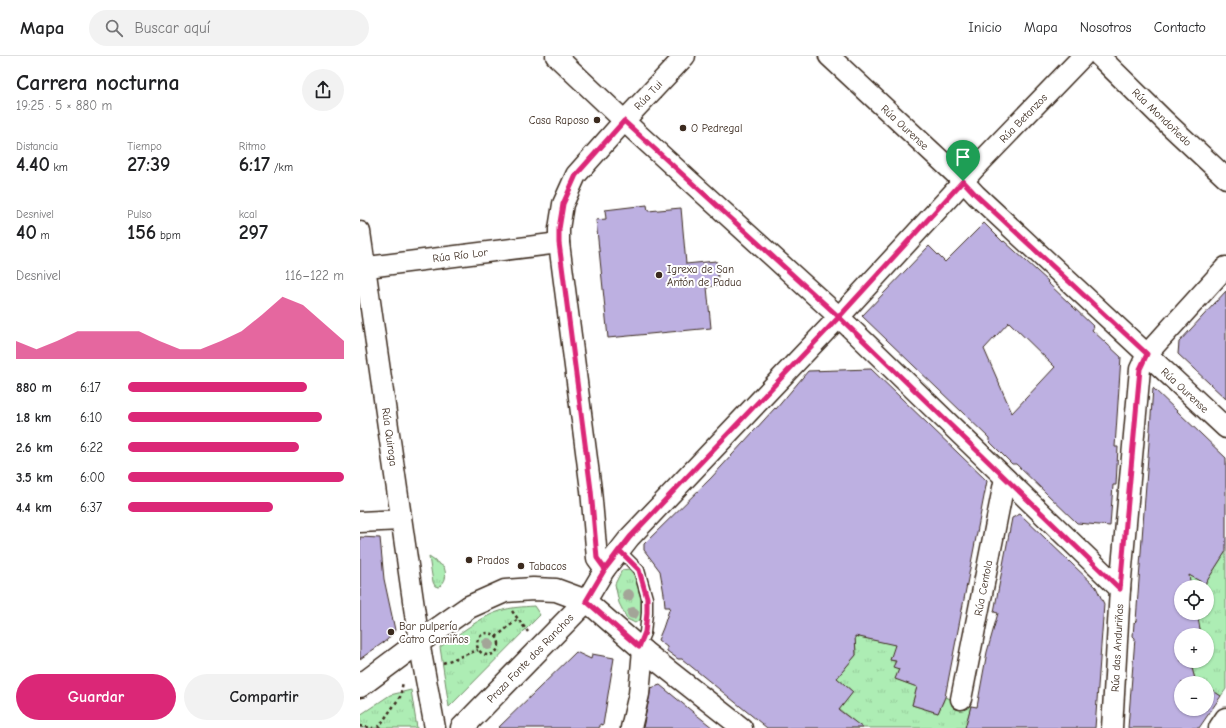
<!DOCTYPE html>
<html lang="es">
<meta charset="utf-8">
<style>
:root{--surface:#fff;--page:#f2f2f2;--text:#202124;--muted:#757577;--line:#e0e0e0;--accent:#db2777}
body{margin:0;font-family:"Comic Neue",sans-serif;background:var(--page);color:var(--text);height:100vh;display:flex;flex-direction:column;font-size:15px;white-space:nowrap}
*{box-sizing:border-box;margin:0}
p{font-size:13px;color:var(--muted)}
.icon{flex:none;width:22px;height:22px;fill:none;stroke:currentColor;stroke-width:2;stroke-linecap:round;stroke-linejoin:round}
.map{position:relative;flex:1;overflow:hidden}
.details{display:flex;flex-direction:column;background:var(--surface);width:360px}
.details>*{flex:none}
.controls{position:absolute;left:814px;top:524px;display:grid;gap:8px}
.controls a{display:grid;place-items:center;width:40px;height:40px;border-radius:50%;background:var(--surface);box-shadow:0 1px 3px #0004;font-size:20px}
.pin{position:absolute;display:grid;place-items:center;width:34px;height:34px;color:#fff;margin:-41px -17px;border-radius:50% 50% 50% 0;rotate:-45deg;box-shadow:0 0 4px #0007}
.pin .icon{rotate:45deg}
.round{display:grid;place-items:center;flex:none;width:42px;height:42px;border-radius:21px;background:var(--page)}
.summary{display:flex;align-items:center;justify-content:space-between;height:68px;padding:0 16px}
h1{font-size:22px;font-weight:700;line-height:30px}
.stats{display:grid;grid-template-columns:repeat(3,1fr);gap:6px;height:68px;padding:4px 16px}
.stats div{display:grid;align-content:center}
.stats b{font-size:20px;font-weight:700}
.stats small{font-size:11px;font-weight:400}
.stats p{font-size:11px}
.chart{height:112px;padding:8px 16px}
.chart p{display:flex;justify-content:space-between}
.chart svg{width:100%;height:72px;margin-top:4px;fill:var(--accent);opacity:.7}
.primary-button{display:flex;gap:8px;margin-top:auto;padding:8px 16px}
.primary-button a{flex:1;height:46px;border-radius:24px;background:var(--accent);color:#fff;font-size:16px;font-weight:700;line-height:46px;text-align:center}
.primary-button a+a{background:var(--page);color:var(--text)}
ul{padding:0 16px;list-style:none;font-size:13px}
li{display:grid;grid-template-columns:64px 48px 1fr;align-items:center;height:30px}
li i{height:10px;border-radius:5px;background:var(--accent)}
header{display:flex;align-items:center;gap:24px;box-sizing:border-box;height:56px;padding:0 20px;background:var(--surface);border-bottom:1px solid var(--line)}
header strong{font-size:19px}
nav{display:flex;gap:22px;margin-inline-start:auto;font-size:14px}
.search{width:280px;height:36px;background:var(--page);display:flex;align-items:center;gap:10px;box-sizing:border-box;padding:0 14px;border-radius:22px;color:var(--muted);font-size:15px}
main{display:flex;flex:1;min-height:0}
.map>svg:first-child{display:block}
</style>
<header>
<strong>Mapa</strong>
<div class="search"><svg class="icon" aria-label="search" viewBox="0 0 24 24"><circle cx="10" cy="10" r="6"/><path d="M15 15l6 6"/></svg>Buscar aquí</div>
<nav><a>Inicio</a><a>Mapa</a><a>Nosotros</a><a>Contacto</a></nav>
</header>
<main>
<section class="details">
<div class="summary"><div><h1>Carrera nocturna</h1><p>19:25 · 5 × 880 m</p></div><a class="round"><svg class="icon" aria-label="share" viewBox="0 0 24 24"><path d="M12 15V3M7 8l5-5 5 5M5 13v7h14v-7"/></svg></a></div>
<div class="stats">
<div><p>Distancia</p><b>4.40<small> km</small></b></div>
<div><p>Tiempo</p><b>27:39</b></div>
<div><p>Ritmo</p><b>6:17<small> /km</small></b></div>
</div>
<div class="stats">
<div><p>Desnivel</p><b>40<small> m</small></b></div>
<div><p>Pulso</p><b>156<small> bpm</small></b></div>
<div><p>kcal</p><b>297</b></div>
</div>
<div class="chart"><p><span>Desnivel</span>116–122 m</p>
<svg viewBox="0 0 160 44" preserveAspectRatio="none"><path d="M0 44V33L10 38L20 33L30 27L40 27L50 27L60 27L70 33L80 38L90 38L100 33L110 27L120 17L130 6L140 11L150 22L160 33V44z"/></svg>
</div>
<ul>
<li><b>880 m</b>6:17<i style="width:83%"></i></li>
<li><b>1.8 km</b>6:10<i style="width:90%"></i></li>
<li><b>2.6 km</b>6:22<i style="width:79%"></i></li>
<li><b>3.5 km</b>6:00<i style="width:100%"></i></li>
<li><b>4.4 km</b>6:37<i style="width:67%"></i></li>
</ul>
<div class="primary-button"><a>Guardar</a><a>Compartir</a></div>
</section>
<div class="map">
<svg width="866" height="672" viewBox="0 0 866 672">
<defs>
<pattern id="grass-tufts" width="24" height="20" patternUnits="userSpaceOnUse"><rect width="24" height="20" fill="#adedb4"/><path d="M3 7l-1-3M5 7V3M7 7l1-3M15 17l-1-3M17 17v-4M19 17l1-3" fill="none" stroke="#96cb9a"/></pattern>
</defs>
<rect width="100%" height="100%" fill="#fff"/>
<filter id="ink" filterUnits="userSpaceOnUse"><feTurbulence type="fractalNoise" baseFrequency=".025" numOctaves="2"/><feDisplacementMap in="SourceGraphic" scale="8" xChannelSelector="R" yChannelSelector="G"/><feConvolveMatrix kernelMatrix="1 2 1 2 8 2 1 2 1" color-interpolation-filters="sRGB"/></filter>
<g filter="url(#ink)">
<g fill="url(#grass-tufts)" stroke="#748c69">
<polygon points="866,495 866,633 861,640 847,631 847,627 841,627 835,623 830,605 847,605 847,579 843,579 840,573 837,557 847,557 847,531 837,531 837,530 822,526 821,514 845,528"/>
<path d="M69,501L84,511C87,520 86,525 79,531L75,530L73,526Z"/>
<polygon points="269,513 276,521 283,550 281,563 275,567 267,563 259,547 255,528 262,514"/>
<path d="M174,550L180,559L89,651L80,591C98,579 120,561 140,555C151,551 163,551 174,550Z"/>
<polygon points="495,580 544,590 530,604 535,605 534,611 539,613 536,623 557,631 552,649 578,657 585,641 611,650 605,672 492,672 496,667 479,653 493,636 477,622 496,599"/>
<polygon points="51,634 57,672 0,672 0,659 30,639"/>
</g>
<g fill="#bdb0e1" stroke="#3b2a1e" fill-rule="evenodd">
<polygon points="287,149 288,155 321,152 326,208 356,205 359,229 347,231 351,272 248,282 236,164 246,163 245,154"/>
<path d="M624,167L643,186L644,185L688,225L687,226L734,271L732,274L761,301L755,391H758L756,429H753L750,470L717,467L656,408H652L629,385V382L502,260L569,190L585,206ZM649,266L695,311L652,357L624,293Z"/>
<polygon points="866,235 866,343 818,298 819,286"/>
<polygon points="511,313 627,425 585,641 578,657 552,649 557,631 535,623 539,613 533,611 536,605 530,604 535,589 495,580 496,599 477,622 493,636 479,654 503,672 407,672 322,603 318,603 307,595 307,591 298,584 303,572 310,551 305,551 304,538 300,515 284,494 284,488 351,422 415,352 416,353 448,315"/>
<polygon points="793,332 866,402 866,495 845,528 829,519 831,531 821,531 821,557 837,557 840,573 843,579 821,579 821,605 830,605 835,623 841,627 821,627 821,653 847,653 847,631 861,640 839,672 768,672 775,582 773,580 774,567 776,565"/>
<polygon points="660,458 736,531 744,548 735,672 605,672 611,650 617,651 627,596 638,557 634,556 652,462"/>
<polygon points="0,481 20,482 24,523 35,574 27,584 0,603"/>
<polygon points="216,596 231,603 232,598 254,602 243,669 240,668 240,671 238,672 138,672"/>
<polygon points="300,629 333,656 353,672 283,672 291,632"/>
</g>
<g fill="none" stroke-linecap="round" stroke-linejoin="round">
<defs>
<polyline id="service" points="259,494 279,514 287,542 287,557 285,577 279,591"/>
<g id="minor">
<polyline points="196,0 277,77 479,261 760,533"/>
<polyline points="469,0 603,125 616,139 866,372"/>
<polyline points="739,0 806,66 866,122"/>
<polyline points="0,176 59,586 75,672"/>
<polyline points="0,212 199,187"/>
<polyline points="0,466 41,464"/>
<polyline points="245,513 237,502 231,434 199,187 199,173 203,148 216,119 264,65 325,0"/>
<polyline points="601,643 645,422"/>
<polyline points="271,672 279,638 283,594"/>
<polyline points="382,672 279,591 226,545 245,513 270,481 479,261 593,137 615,112 723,0"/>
<polyline points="752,672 760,533 780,313 787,298 866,211"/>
</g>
<g id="tertiary">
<polyline points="0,630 59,586 109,551 145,535 173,533 196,534 226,545 102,672"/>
<polyline points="860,672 866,663"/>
</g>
</defs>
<use href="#service" stroke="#3b2a1e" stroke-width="13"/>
<use href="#minor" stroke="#3b2a1e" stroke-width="23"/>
<use href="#tertiary" stroke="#3b2a1e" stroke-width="25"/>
<g stroke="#3b2a1e" stroke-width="2.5" stroke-dasharray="3 3" stroke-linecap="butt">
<polyline points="152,555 168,576"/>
<circle cx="128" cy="588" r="11"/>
<polyline points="136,581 158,563"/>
<polyline points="83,607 118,594"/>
<polyline points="0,670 13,672"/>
<polyline points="18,672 40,641 43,626"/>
</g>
<use href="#service" stroke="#fff" stroke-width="10"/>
<use href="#minor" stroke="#fff" stroke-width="20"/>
<use href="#tertiary" stroke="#fff" stroke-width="22"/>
</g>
<g fill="#a3a598">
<circle cx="268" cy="539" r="6"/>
<circle cx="273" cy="557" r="6"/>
<circle cx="128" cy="588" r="6"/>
</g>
</g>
<g fill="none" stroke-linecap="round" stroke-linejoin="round" filter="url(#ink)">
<defs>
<polyline id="route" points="603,125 479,261 270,481 245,513 226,545 279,591 285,576 287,557 287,542 279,514 259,494 245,513 237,502 231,434 199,187 199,173 203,148 216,119 264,65 479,261 760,533 780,313 787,298 616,139 603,125"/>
</defs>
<use href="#route" stroke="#fff" stroke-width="8"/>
<use href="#route" stroke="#db2777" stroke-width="5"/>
</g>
<g fill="#3b2a1e" stroke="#fff" stroke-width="1.5">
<circle cx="237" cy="64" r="4"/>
<circle cx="323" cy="72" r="4"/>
<circle cx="299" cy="219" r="4"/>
<circle cx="109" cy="504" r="4"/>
<circle cx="161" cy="510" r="4"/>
<circle cx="31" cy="576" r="4"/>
</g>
<g text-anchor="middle" stroke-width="4" stroke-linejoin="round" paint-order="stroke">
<g font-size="11" fill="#3b2a1e" stroke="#fff">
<text transform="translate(288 39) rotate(-47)" y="4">Rúa Tui</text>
<text transform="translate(802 61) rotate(44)" y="4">Rúa Mondoñedo</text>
<text transform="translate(663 62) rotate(-46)" y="4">Rúa Betanzos</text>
<text transform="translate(545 71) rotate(43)" y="4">Rúa Ourense</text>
<text transform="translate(100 199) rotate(-7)" y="4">Rúa Río Lor</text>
<text transform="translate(825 334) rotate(43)" y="4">Rúa Ourense</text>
<text transform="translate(30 381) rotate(82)" y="4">Rúa Quiroga</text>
<text transform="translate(623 532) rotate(-79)" y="4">Rúa Centola</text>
<text transform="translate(757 592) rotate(-87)" y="4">Rúa das Anduriñas</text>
<text transform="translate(170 602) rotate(-46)" y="4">Praza Fonte dos Ranchos</text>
</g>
<g font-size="11" fill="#3b2a1e" stroke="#fff" text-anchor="start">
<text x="229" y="68" text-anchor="end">Casa Raposo</text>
<text x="331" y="76">O Pedregal</text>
<text x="307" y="217">Igrexa de San<tspan x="307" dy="13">Antón de Padua</tspan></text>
<text x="117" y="508">Prados</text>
<text x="169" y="514">Tabacos</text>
<text x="39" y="574">Bar pulpería<tspan x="39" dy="13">Catro Camiños</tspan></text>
</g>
</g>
</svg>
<div class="controls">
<a><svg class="icon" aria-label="locate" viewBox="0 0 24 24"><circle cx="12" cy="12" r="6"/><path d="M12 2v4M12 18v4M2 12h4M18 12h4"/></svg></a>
<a>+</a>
<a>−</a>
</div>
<div class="pin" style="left:603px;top:125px;background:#1e9e55"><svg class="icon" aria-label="arrive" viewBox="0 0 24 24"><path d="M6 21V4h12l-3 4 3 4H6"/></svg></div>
</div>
</main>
